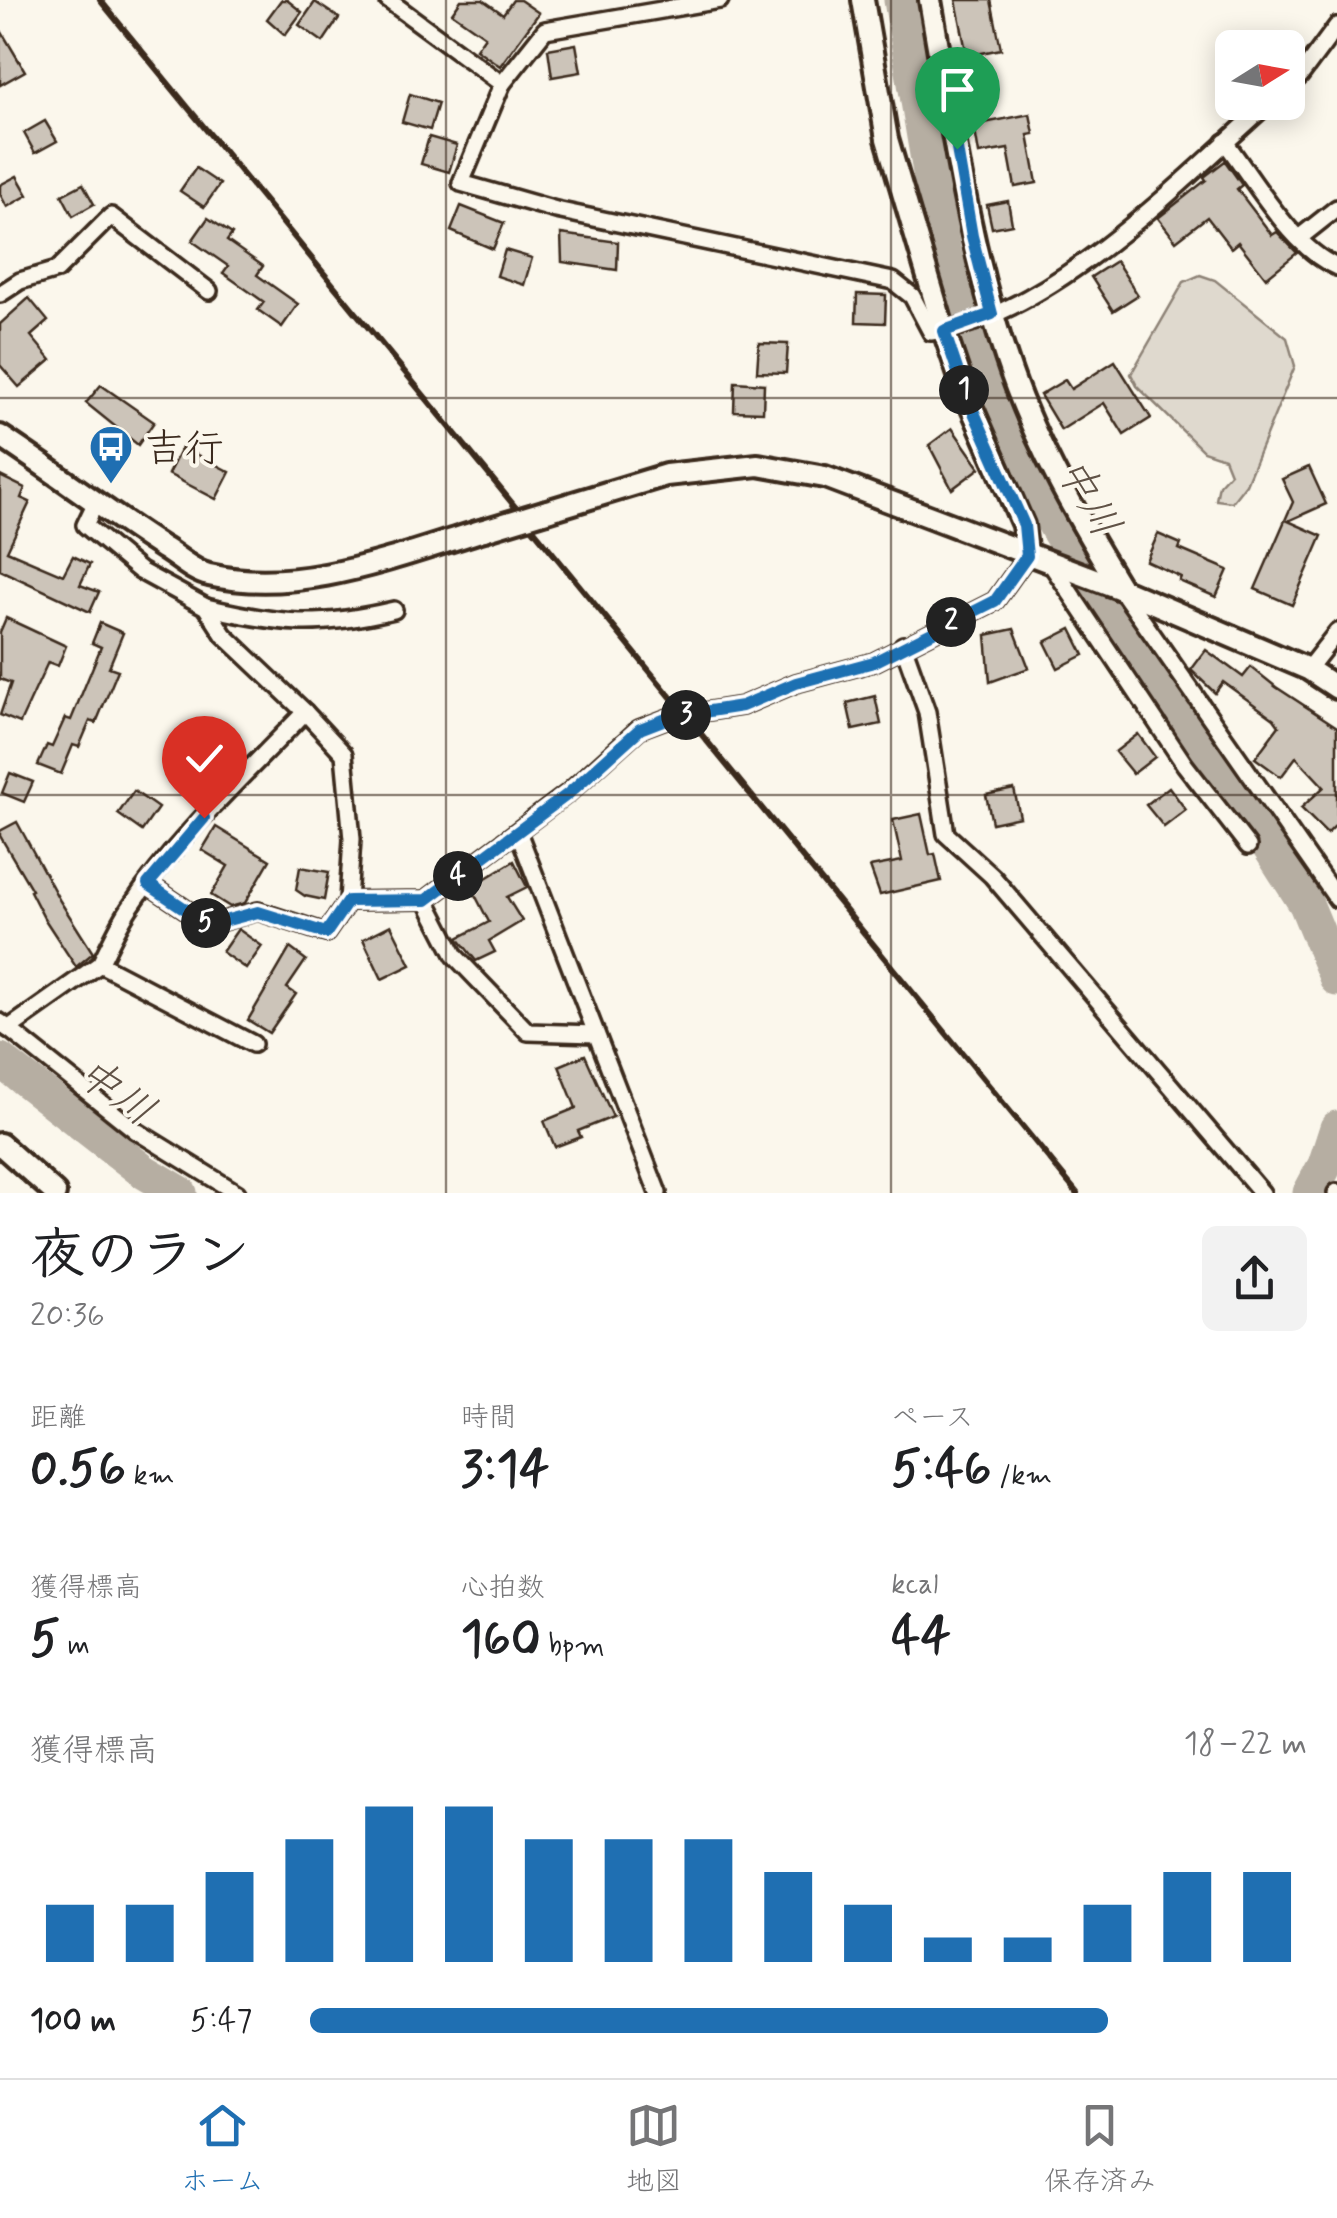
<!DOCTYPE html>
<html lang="ja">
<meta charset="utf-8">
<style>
:root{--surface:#fff;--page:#f2f2f2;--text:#202124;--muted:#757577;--line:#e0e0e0;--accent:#1f6fb2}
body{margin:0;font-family:Mynerve,"Klee One",sans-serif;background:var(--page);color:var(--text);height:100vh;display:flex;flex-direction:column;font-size:38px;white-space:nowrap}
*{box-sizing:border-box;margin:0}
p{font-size:32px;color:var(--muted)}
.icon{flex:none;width:55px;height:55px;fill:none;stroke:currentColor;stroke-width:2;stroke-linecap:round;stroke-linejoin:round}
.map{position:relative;height:1193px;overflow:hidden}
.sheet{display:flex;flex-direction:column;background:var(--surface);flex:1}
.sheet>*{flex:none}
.needle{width:65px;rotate:79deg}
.controls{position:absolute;left:1215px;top:30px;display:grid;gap:20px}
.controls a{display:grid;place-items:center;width:90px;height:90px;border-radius:15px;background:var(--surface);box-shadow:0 5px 25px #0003;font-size:50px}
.pin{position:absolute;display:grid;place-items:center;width:85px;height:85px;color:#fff;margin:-102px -42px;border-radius:50% 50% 50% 0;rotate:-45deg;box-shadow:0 0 10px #0007}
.pin .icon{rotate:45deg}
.km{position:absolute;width:50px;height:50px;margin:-25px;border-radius:50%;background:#222;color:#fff;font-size:28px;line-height:50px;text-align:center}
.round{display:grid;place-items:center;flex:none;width:105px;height:105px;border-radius:15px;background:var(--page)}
.summary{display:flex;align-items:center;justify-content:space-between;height:170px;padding:0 30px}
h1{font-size:55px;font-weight:700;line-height:75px}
.figures{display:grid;grid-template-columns:repeat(3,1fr);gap:15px;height:170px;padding:10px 30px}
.figures div{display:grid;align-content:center}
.figures b{font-size:50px;font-weight:700}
.figures small{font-size:28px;font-weight:400}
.figures p{font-size:28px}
.chart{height:280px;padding:20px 30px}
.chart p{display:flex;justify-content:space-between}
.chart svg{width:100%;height:180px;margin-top:10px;stroke:var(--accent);stroke-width:6}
ul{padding:0 30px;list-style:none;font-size:32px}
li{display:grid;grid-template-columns:160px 120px 1fr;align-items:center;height:75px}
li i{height:25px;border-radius:12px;background:var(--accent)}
.dock{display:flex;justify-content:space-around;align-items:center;height:140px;border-top:2px solid var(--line);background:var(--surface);font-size:28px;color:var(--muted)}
.dock a{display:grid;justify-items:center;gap:5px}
.dock .selected{color:var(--accent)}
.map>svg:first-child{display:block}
</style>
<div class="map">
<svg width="1337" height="1193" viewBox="0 0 1337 1193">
<rect width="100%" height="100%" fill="#fbf7ec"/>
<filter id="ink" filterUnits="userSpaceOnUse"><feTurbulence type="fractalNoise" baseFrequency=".01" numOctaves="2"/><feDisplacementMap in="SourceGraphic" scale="20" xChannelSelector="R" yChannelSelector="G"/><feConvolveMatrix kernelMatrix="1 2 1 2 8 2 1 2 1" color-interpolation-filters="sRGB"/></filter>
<g filter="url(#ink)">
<polygon fill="#dfd9ce" stroke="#8d8276" stroke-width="2.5" points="1200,275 1215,280 1287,338 1295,366 1246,484 1232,502 1216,500 1219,485 1230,473 1224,458 1203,451 1137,386 1131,374 1184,282"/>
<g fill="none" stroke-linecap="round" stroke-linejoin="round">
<g stroke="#b6aea2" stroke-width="35">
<polyline points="901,0 943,249 975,363 1019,462 1109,619 1249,815 1306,904 1337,979"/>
<polyline points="0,1060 143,1171 180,1193"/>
<polyline points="1310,1193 1325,1165 1337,1128"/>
</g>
</g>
<g fill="#ccc4b9" stroke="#3b2a1e" stroke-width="2.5">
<polygon points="281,0 287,0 302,12 285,35 267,19"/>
<polygon points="461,0 483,0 503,14 513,0 520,0 539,13 500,66 476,49 485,36 452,13"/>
<polygon points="956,0 991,0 1001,49 967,56"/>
<polygon points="315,2 339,18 323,42 299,25"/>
<polygon points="0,29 25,71 0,85"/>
<polygon points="576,44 581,72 552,77 548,49"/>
<polygon points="410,94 438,103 430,130 402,122"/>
<polygon points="1030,114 1034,134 1028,135 1037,183 1015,187 1008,149 979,154 974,125"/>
<polygon points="45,121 57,141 35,153 24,133"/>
<polygon points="429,137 457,145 449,172 421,164"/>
<polygon points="1225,161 1242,185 1237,189 1272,235 1277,232 1297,253 1266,278 1238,242 1231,248 1207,217 1176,241 1158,218 1206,180 1204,177"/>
<polygon points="196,168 220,184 204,207 180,191"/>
<polygon points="17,176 28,195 7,207 0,194 0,185"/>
<polygon points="83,184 94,204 73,216 62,195"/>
<polygon points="1008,201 1012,224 992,228 987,205"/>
<polygon points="461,206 504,223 493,249 451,231"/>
<polygon points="208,218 232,234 227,241 263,266 257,275 298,304 282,327 258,310 264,302 223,273 228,266 192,241"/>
<polygon points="561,234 618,242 617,270 562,262"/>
<polygon points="505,250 532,258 524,285 497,276"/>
<polygon points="1116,261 1138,295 1113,311 1091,277"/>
<polygon points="857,294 886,295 885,323 856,322"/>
<polygon points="29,298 48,321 31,336 51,360 19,387 0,365 0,324"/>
<polygon points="759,343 788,344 786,373 757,372"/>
<polygon points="1115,361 1151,418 1124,435 1104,403 1061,430 1040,395 1065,380 1071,389"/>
<polygon points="735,382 764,384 763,412 734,411"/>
<polygon points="101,385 154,422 138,445 86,403"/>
<polygon points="952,428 980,468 952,489 929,445"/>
<polygon points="182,447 230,472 216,499 168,474"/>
<polygon points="1309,467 1326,504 1288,521 1322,536 1292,605 1255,589 1293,502 1282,479"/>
<polygon points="0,476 25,488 21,498 30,502 7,551 63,575 73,556 90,564 80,585 99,592 90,612 0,570"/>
<polygon points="1158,534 1181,544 1179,549 1228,570 1216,597 1179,581 1181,577 1146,561"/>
<polygon points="6,618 66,646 58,666 48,662 20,723 0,715 11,683 0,679 0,632"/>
<polygon points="100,623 123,633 109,667 118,670 96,723 90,721 79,747 73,745 61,774 38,765 47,745 52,747 65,718 71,720 101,647 92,643"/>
<polygon points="1014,629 1029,668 990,682 986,635"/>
<polygon points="1071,629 1084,655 1058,668 1045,642"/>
<polygon points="1206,650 1243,677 1251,667 1276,687 1337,727 1337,824 1327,834 1301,808 1324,787 1296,757 1281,777 1255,758 1279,726 1274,719 1223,682 1215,693 1191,670"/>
<polygon points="875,696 881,724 853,730 847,703"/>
<polygon points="1138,734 1155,757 1133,774 1115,752"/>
<polygon points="10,773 33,782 24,802 2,793"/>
<polygon points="1169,787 1186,810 1164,827 1146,805"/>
<polygon points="1014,789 1020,817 992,823 986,795"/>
<polygon points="134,791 158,808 142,831 118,814"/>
<polygon points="921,814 930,855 935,854 941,881 880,895 870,867 902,861 893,820"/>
<polygon points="17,822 60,901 93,953 76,967 44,918 30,891 32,890 0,836 0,831"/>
<polygon points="216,827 270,860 245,903 230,907 211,895 228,866 202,850"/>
<polygon points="514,861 527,887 507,897 522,921 489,941 495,952 476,961 458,938 489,922 471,887"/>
<polygon points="300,867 329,872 324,900 305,896 296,890"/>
<polygon points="391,925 411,965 382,979 363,939"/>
<polygon points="238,929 262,946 246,969 222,952"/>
<polygon points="290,948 306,960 287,988 296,994 269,1033 248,1020"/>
<polygon points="585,1055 613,1117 578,1131 581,1137 555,1147 544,1121 576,1108 559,1066"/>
</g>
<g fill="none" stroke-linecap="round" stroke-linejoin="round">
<defs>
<g id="street">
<path d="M388,0L502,84L461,183L556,210L893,281L912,296L931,332C1049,319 1183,179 1270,102"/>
<polyline points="502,84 545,30 720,0"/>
<polyline points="1288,87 1300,76 1337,26"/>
<path d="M1225,142C1254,180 1293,249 1337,267"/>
<polyline points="1299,238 1337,208"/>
<polyline points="0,294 20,281 57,270 111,216 209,291"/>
<polyline points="95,504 85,525 140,571 206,607 224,635 305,712 344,754 352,839 348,901 426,900 568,793 639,729 671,717 742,706 796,683 874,662 995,601 1027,556"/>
<polyline points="1051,564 1185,765 1248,846"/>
<polyline points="1122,591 1337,899"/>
<path d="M206,607C282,625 317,628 394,610"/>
<polyline points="903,645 927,712 946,834 992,876 1262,1193"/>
<polyline points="1308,669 1337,632"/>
<polyline points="518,832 658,1193"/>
<polyline points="148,884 209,925 258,911 326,933 348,901"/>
<polyline points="426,900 455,956 528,1032 596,1034"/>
<path d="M100,964C109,946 118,926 129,909C177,836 245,775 305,712"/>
<polyline points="0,1022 135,1130 237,1193"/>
<polyline points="8,1029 100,964 253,1044"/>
<polyline points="1336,1193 1337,1192"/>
</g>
<g id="secondary">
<polyline points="863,0 887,139 944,331 964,390 1023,525 1027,556"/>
<path d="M930,0C952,125 969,252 1011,372C1038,449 1079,520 1121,589"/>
<path d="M0,436C55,472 107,512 163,548C177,556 193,572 209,575C301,596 397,556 484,530"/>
<polyline points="547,511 666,475 758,465 825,477 1121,589 1308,669 1337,688"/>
<polyline points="0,1144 55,1193"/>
</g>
</defs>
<use href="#street" stroke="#3b2a1e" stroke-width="22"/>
<use href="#secondary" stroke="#3b2a1e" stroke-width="28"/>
<use href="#street" stroke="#fbf7ec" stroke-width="15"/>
<use href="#secondary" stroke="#fbf7ec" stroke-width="20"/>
<polyline stroke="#3b2a1e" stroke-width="6" points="100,0 1077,1193"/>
<defs>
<polyline id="secondary-bridge" points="484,530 547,511"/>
</defs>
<use href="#secondary-bridge" stroke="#3b2a1e" stroke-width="28" stroke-linecap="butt"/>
<use href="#secondary-bridge" stroke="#fbf7ec" stroke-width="20"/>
</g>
</g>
<g fill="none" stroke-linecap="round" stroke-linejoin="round" filter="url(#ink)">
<defs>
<polyline id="route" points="204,818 148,884 209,925 258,912 326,933 348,901 426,900 568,794 640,729 671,717 742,706 796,683 874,662 995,601 1027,556 1024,525 964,390 944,331 992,314 972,236 957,149"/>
</defs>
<use href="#route" stroke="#fff" stroke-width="20"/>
<use href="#route" stroke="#1f6fb2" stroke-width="12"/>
</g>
<path fill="none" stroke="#3b2a1e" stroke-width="2.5" stroke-opacity="0.55" d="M446,0V1193M891,0V1193M0,398H1337M0,795H1337"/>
<defs>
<symbol id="bus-pin" viewBox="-11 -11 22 30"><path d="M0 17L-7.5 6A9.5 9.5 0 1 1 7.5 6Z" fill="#1f6fb2" stroke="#fbf7ec"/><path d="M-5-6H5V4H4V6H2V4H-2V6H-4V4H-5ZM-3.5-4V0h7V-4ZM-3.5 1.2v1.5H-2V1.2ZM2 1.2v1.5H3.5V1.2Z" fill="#fff"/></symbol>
</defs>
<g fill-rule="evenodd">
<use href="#bus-pin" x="86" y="422" width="50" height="68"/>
</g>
<g text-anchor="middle" stroke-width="8" stroke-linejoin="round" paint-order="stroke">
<g font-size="40" fill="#3b2a1e" stroke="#fbf7ec" text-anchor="start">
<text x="144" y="461">吉行</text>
</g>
<g font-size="42" font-style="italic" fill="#605246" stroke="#fbf7ec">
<text transform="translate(1090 496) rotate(60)" y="15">中川</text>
<text transform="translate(117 1090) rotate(36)" y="15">中川</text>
</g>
</g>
</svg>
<div class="controls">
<a><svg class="needle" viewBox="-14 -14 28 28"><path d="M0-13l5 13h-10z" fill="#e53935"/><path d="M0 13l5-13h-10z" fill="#757577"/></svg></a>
</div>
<div class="pin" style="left:957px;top:149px;background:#1e9e55"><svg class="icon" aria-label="arrive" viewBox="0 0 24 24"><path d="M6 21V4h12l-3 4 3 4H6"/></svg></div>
<div class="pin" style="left:204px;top:818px;background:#d93025"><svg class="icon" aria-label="check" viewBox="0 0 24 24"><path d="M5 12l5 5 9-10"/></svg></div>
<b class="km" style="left:964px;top:390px">1</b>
<b class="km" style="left:951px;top:622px">2</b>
<b class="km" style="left:686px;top:715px">3</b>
<b class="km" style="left:458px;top:876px">4</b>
<b class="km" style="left:206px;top:923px">5</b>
</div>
<section class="sheet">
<div class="summary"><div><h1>夜のラン</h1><p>20:36</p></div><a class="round"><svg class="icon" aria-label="share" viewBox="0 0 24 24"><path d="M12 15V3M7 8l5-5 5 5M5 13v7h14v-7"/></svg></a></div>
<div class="figures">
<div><p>距離</p><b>0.56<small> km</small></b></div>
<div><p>時間</p><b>3:14</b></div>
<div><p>ペース</p><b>5:46<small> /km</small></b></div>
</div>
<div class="figures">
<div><p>獲得標高</p><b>5<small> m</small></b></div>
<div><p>心拍数</p><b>160<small> bpm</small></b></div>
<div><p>kcal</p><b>44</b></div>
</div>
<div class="chart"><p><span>獲得標高</span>18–22 m</p>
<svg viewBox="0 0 160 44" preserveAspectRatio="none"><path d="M5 44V30M15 44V30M25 44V22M35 44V14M45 44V6M55 44V6M65 44V14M75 44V14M85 44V14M95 44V22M105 44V30M115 44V38M125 44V38M135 44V30M145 44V22M155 44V22"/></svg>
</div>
<ul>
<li><b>100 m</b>5:47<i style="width:80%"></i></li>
</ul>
</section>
<nav class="dock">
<a class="selected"><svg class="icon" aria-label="home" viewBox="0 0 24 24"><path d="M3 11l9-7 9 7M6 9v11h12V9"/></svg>ホーム</a>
<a><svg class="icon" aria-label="map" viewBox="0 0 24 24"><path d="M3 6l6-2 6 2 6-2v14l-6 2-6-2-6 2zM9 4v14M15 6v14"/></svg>地図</a>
<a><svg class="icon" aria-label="saved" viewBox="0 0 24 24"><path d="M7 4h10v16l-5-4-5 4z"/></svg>保存済み</a>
</nav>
